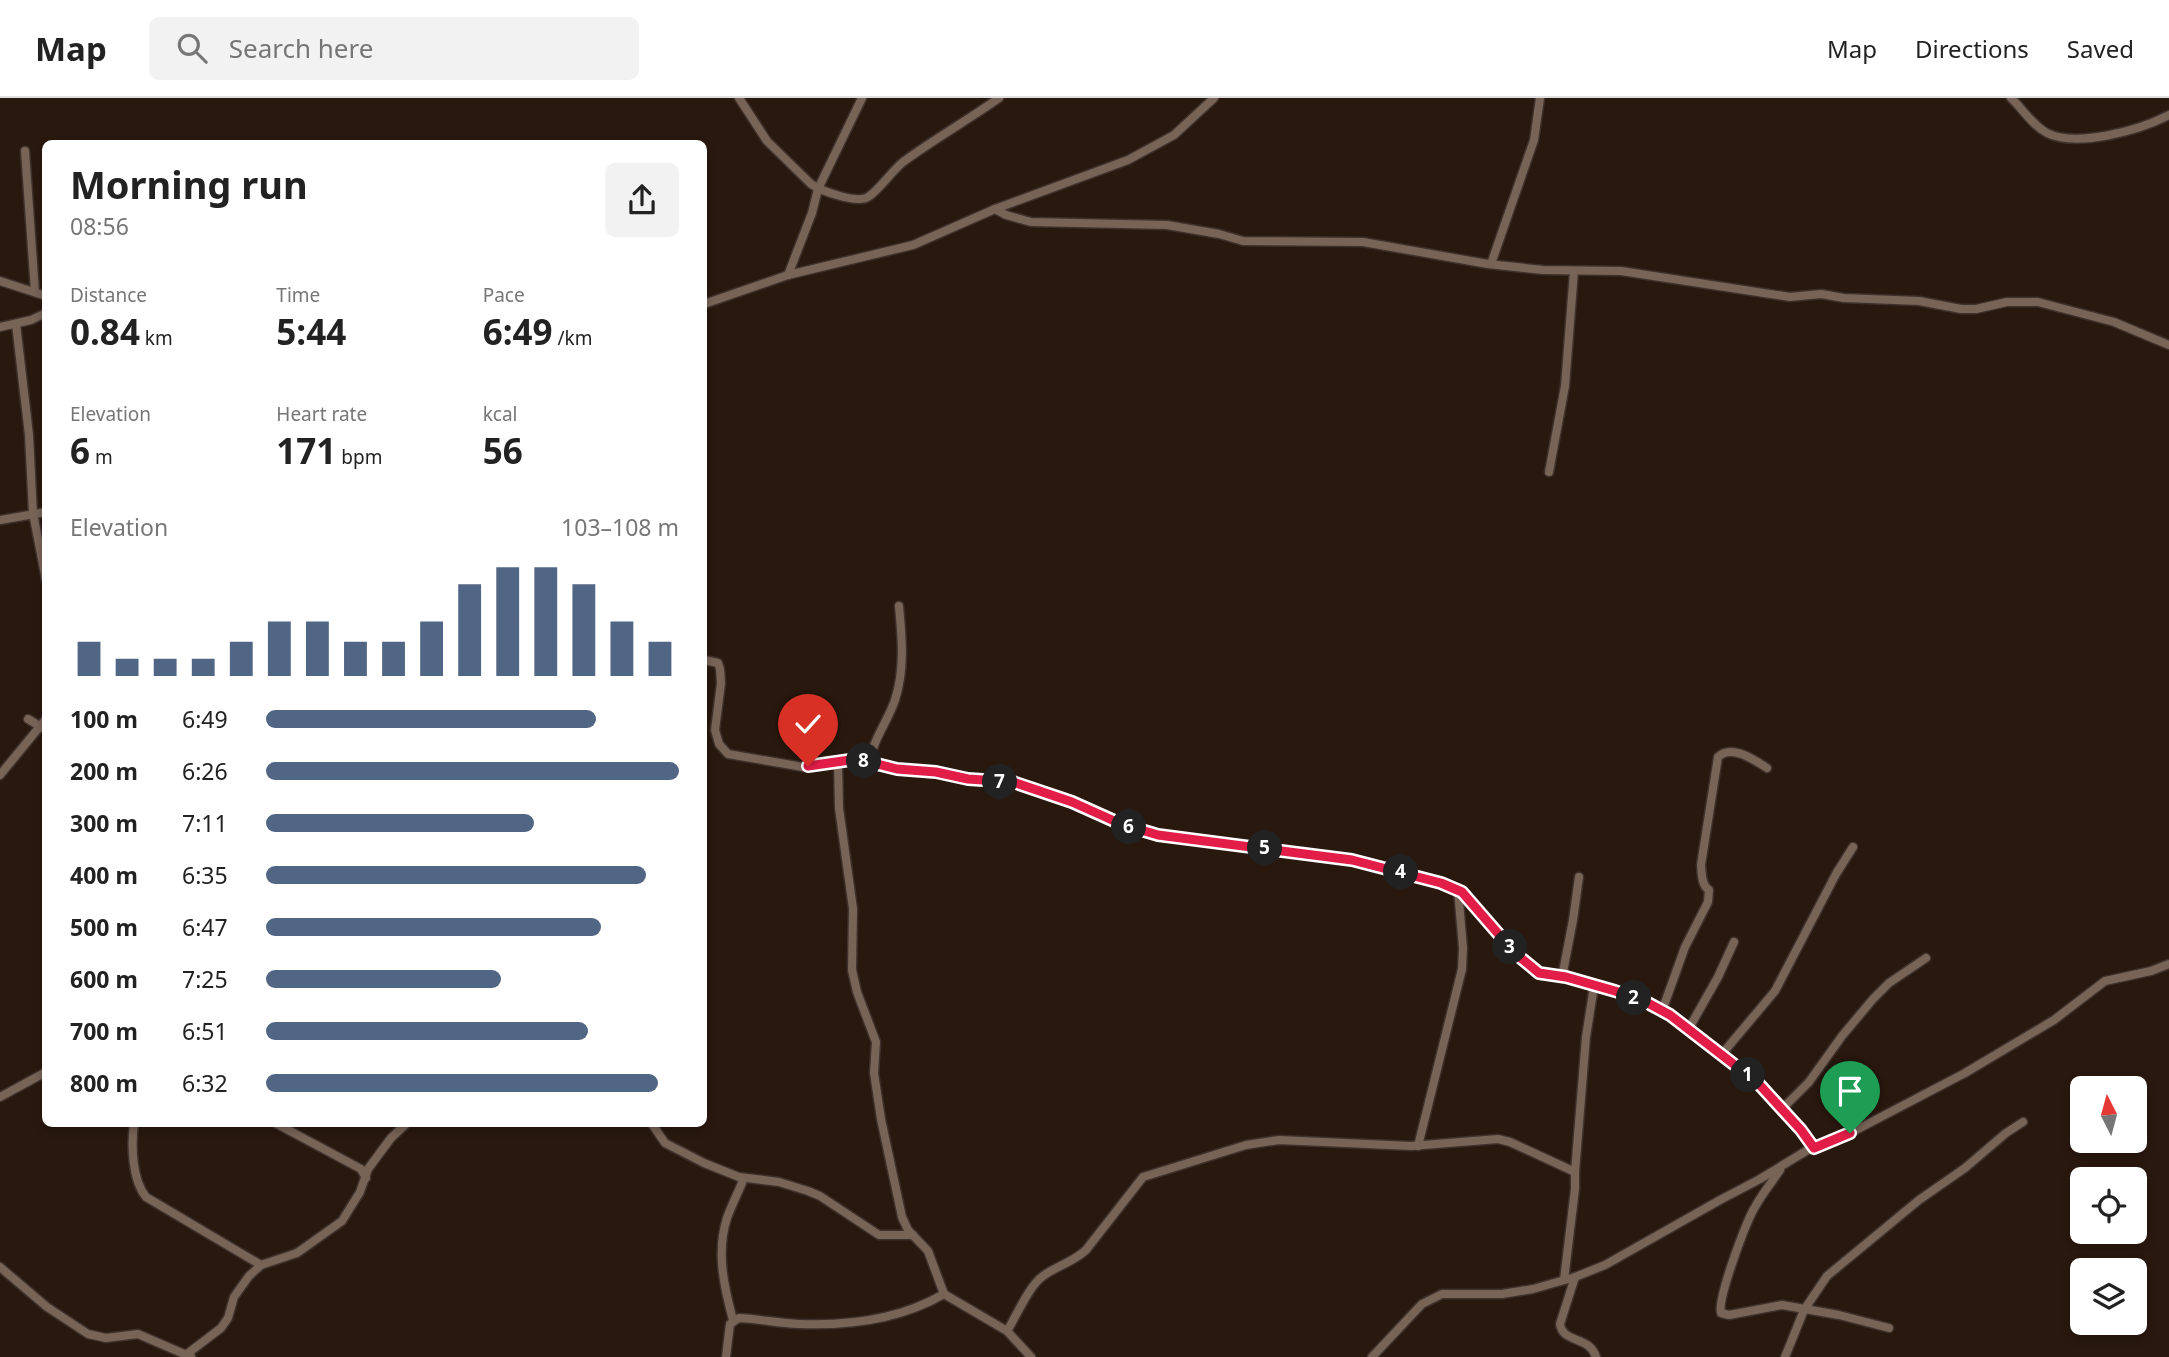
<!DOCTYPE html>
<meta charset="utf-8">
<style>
:root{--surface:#fff;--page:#f2f2f2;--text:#222;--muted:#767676;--line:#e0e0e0;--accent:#516684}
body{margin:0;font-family:"Noto Sans",sans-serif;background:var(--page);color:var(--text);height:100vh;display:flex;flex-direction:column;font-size:26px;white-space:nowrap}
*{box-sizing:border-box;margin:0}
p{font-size:23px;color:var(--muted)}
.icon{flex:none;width:38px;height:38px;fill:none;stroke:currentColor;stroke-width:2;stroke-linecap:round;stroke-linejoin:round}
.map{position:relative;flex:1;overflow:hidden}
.side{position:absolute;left:42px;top:42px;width:665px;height:987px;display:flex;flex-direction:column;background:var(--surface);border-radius:10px;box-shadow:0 4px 10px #0003}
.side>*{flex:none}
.needle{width:46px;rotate:354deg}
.buttons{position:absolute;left:2070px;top:978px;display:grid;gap:14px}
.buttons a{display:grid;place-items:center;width:77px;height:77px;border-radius:10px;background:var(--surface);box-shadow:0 4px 10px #0003;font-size:35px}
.pin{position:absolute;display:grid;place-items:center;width:60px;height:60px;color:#fff;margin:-72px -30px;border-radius:50% 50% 50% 0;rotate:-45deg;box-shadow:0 0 7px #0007}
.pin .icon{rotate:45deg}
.km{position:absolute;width:35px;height:35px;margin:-18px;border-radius:50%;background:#222;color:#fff;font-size:19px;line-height:35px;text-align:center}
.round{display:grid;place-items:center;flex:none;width:74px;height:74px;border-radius:10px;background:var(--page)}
.headline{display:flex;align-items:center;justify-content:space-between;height:119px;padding:0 28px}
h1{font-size:38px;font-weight:700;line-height:52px}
.stats{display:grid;grid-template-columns:repeat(3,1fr);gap:10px;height:119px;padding:7px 28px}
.stats div{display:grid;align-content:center}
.stats b{font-size:35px;font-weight:700}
.stats small{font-size:19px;font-weight:400}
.stats p{font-size:19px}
.chart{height:196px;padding:14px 28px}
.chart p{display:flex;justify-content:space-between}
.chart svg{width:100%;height:126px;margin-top:7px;stroke:var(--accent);stroke-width:6}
ul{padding:0 28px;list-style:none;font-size:23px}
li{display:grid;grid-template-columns:112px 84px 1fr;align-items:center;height:52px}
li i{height:18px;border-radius:9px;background:var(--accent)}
header{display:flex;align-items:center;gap:42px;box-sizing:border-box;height:98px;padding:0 35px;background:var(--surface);border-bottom:2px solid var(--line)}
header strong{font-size:33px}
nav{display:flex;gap:38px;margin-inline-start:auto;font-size:24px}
.search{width:490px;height:63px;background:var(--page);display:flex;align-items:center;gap:18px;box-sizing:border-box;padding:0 24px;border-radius:10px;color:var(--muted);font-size:26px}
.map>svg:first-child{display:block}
</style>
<header>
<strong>Map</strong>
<div class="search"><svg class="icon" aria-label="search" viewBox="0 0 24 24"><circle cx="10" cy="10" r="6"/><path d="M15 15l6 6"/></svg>Search here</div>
<nav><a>Map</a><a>Directions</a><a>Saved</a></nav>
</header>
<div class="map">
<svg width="2169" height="1259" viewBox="0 0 2169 1259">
<rect width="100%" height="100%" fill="#29180e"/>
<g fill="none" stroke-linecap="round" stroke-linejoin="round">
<defs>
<g id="street">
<path d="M739,0L767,43L811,86C821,93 857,106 868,99C879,92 891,74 903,64C934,41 968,22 999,0"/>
<path d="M2011,0C2023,11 2032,27 2047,35C2077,50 2140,32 2169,17"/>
<polyline points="25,53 35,193"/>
<polyline points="995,111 1006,117 1031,124 1167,127 1219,136 1243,143 1363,144 1488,166 1543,172 1621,173 1790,199 1821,196 1844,200 1919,203 1961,211 1976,211 2007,204 2038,204 2114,224 2169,247"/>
<polyline points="1491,166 1534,42 1540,0"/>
<polyline points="788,177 812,115 818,91 862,0"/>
<polyline points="0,183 46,198"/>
<polyline points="704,206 788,177 913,147 995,111 1128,62 1174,37 1214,0"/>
<polyline points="16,226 29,337 33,415 46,482"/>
<polyline points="0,229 31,222 46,215"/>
<polyline points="1549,374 1565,288 1574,173"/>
<polyline points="0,422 46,414"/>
<polyline points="704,562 718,565 720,571 721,585 715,632 719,646 728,656 803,669 857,661 897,671 936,674 968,682 1013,684 1072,704 1121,726 1158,737 1256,748 1364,764 1442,785 1462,794 1515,855 1539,875 1566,879 1633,899 1670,917 1758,985 1801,1032 1814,1050"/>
<polyline points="28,621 43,630"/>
<polyline points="838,663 839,710 853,811 852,872 857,894 876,944 874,975 881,1021 902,1119 908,1132 928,1153 944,1196 1007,1233 1031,1259"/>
<path d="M870,664C872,643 888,623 895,602C905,571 902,540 899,508"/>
<polyline points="0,677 46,621"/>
<polyline points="1560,879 1563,874 1573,822 1579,779"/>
<path d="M1662,913L1685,849L1708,804L1709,792C1701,787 1702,775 1701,767L1718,659C1731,646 1753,661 1767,670"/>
<polyline points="1688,932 1718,879 1734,844"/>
<polyline points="1722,956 1775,893 1836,776 1853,749"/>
<polyline points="0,999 46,974"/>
<polyline points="1782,1011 1809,984 1842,938 1873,901 1889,885 1926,860"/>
<path d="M134,1026C131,1047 132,1082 146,1099L261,1167"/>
<polyline points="277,1026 361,1071 366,1080"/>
<polyline points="652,1026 665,1045 704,1065 739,1079 779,1084 808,1093 820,1098 879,1137 913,1137"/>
<polyline points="1418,1048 1462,871 1463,850 1458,792"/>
<path d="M1780,1072C1772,1084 1762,1096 1755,1109C1746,1124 1717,1201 1721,1215L1729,1217L1782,1207L1839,1217L1889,1230"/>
<polyline points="1575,1074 1586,939 1594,888"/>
<polyline points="0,1169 47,1209 88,1236 106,1240 138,1236 191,1259"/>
<path d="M1575,1179L1560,1226C1563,1246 1589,1237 1596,1259"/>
<path d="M733,1222C724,1189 716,1154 727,1120C732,1106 739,1093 744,1080"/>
<path d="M1007,1233C1017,1217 1029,1188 1043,1178C1057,1168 1073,1164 1086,1152L1143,1079L1246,1047L1279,1042L1411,1048L1498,1041L1510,1044L1575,1074V1091L1564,1182"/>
<polyline points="187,1256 221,1230 228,1220 234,1199 249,1178 261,1167 297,1155 342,1123 360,1094 368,1071 391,1040 406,1026"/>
<path d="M726,1259L730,1226L739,1220C759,1221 778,1225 798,1226C847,1228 901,1221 944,1196"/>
<polyline points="1372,1259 1422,1206 1442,1196 1502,1196 1533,1191 1575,1179 1605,1167 1720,1102 1760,1081 1806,1053 1858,1031 1965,975 2054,922 2105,883 2151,873 2169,866"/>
<polyline points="1785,1259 1804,1212 1827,1178 1919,1102 1965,1070 2006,1035 2023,1024"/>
</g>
</defs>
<use href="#street" stroke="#3e312c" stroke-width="11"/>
<use href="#street" stroke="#786357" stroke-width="8"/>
</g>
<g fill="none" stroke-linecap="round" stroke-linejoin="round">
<defs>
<polyline id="route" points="808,668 857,661 897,671 936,674 968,681 1013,684 1072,704 1121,726 1158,737 1352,762 1441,785 1462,794 1515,855 1539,875 1566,879 1615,893 1646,904 1670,917 1758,985 1801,1032 1814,1050 1850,1035"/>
</defs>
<use href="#route" stroke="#fff" stroke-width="14"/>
<use href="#route" stroke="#e11d48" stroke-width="9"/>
</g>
</svg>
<div class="buttons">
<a><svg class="needle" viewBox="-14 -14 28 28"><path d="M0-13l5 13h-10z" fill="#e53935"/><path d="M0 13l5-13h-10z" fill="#767676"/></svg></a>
<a><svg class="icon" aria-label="locate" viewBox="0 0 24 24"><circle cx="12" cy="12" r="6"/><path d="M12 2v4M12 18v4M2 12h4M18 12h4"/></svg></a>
<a><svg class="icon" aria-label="layers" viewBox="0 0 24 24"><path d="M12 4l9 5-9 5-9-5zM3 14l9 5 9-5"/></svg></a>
</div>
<div class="pin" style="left:1850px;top:1035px;background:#1e9e55"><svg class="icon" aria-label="arrive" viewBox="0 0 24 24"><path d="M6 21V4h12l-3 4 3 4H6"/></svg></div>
<div class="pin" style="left:808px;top:668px;background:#d93025"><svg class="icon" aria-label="check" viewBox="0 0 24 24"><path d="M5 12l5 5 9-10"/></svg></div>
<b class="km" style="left:1748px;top:977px">1</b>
<b class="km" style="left:1634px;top:900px">2</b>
<b class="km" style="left:1510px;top:849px">3</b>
<b class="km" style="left:1401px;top:774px">4</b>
<b class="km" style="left:1265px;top:750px">5</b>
<b class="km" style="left:1129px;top:729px">6</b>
<b class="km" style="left:1000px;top:684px">7</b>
<b class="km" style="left:864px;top:663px">8</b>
<section class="side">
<div class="headline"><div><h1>Morning run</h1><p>08:56</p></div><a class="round"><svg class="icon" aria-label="share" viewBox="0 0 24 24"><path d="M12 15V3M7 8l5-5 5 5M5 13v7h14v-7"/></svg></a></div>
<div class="stats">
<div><p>Distance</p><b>0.84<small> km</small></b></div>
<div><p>Time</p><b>5:44</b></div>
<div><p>Pace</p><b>6:49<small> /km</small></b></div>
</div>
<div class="stats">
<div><p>Elevation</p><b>6<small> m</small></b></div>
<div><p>Heart rate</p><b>171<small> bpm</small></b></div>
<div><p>kcal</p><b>56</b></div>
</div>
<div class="chart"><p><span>Elevation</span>103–108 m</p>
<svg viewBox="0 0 160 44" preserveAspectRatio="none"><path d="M5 44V32M15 44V38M25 44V38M35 44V38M45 44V32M55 44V25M65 44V25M75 44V32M85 44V32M95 44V25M105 44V12M115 44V6M125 44V6M135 44V12M145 44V25M155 44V32"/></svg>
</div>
<ul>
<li><b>100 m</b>6:49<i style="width:80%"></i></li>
<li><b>200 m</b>6:26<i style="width:100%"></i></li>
<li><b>300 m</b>7:11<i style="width:65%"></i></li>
<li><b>400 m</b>6:35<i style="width:92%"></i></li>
<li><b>500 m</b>6:47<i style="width:81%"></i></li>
<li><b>600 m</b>7:25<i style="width:57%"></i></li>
<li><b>700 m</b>6:51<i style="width:78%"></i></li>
<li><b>800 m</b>6:32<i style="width:95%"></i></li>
</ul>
</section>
</div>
